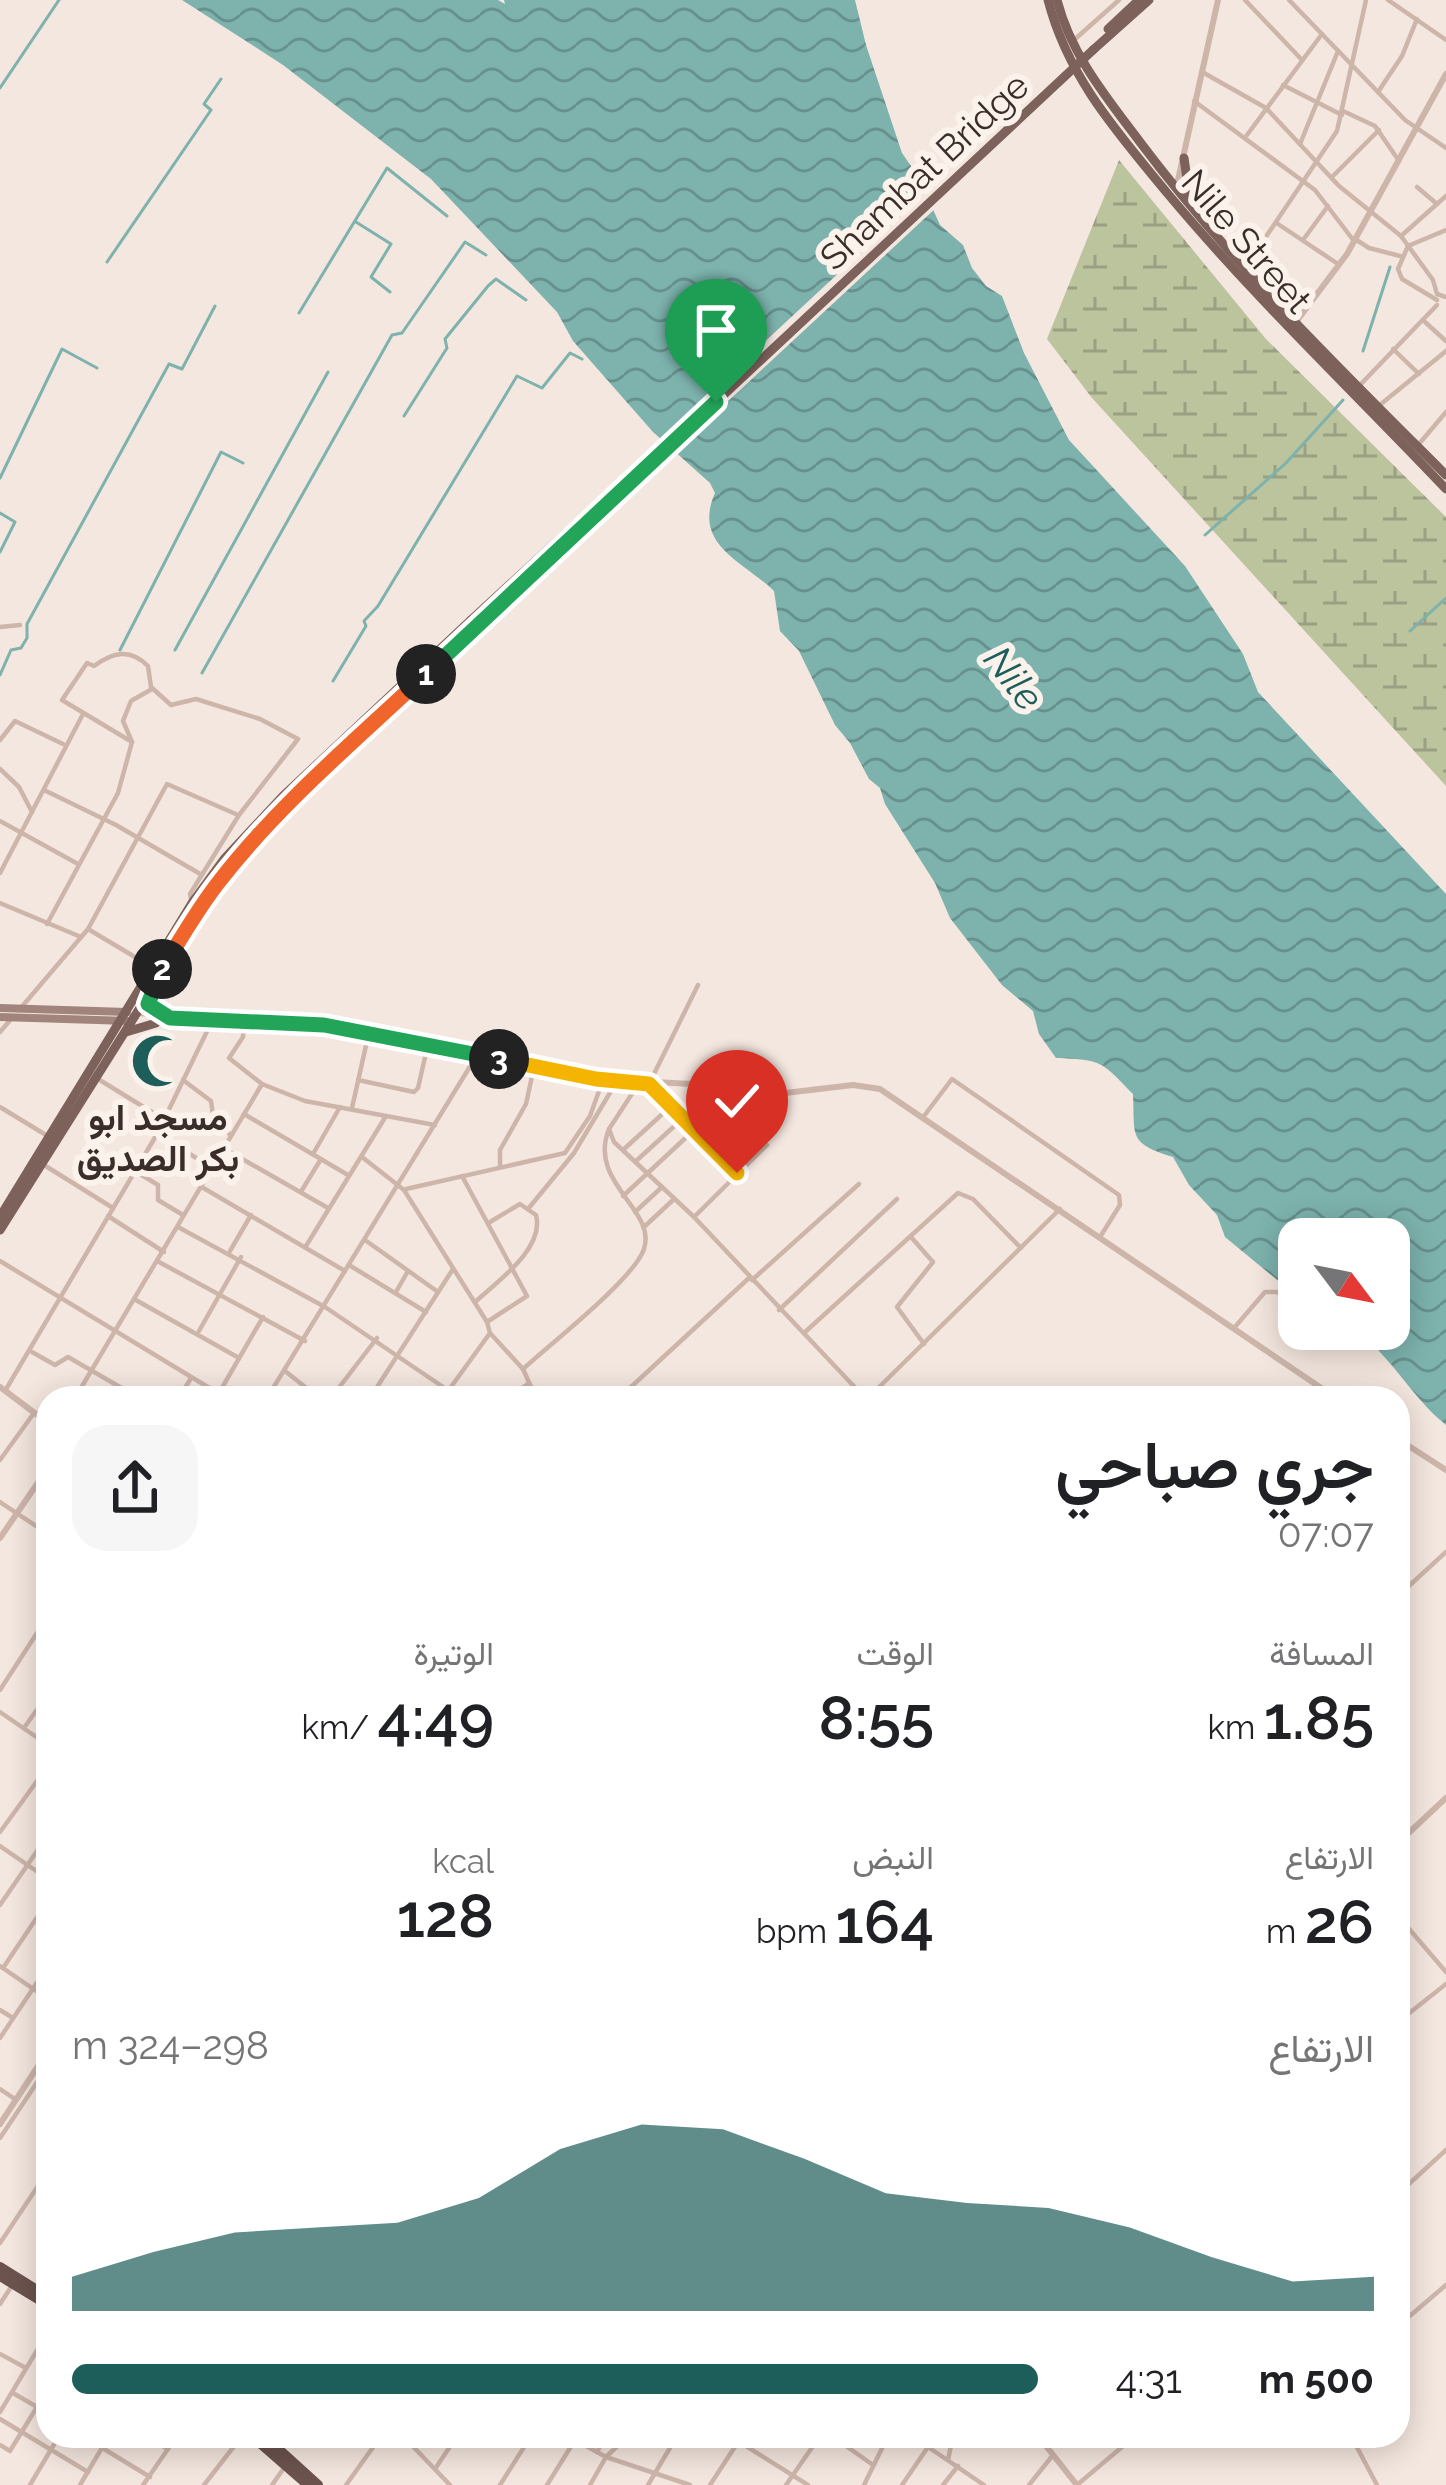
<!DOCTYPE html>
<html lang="ar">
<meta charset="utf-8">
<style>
:root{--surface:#fff;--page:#f6f6f6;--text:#202124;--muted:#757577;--accent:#1d5e5a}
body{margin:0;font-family:Raleway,Vazirmatn,sans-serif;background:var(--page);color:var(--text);direction:rtl;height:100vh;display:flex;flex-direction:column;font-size:45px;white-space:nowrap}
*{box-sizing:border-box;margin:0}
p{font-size:39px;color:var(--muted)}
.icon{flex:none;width:66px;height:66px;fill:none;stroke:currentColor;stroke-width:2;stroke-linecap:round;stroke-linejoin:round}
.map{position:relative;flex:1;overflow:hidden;direction:ltr}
.details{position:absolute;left:36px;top:1386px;width:1374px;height:1062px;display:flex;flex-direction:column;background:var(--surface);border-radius:36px;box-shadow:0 6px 30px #0003;direction:rtl}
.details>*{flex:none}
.needle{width:78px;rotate:122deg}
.tools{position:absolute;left:1278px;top:1218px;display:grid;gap:24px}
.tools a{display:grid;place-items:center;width:132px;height:132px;border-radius:24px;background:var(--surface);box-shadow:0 6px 30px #0003;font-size:60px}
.pin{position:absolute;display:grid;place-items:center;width:102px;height:102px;color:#fff;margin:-123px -51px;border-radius:50% 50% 50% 0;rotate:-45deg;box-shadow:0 0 12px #0007}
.pin .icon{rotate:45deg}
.km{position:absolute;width:60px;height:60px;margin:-30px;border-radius:50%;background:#222;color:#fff;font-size:33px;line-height:60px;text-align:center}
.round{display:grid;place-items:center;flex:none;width:126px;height:126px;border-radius:36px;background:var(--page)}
.headline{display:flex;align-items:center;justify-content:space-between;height:204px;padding:0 36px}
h1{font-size:66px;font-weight:600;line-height:90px}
.metrics{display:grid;grid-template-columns:repeat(3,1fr);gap:18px;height:204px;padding:12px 36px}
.metrics div{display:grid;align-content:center}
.metrics b{font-size:60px;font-weight:600}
.metrics small{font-size:33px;font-weight:400}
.metrics p{font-size:33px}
.chart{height:336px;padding:24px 36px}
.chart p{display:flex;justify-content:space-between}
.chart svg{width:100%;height:216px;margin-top:12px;fill:var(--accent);opacity:.7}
ul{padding:0 36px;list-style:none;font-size:39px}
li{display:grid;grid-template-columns:192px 144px 1fr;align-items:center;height:90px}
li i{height:30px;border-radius:15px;background:var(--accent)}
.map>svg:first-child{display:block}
</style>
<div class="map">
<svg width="1446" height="2485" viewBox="0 0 1446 2485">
<defs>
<pattern id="wetland-marsh" width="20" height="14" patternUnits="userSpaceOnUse" patternTransform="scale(3)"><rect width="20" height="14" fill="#bcc49e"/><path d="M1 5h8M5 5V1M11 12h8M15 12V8" fill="none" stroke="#9aa081"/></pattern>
<pattern id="water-waves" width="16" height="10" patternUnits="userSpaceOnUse" patternTransform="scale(3)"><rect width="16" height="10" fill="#7db2ad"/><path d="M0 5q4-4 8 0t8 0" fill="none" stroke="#67918d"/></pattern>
</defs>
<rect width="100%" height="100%" fill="#f4e7df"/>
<polygon fill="url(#wetland-marsh)" points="1119,160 1266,339 1446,517 1446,786 1092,398 1047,339"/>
<path fill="url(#water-waves)" d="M182,0H498L505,4L504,0H855L866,45L902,153L918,176L940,225L963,245L972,268L986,286L1002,296L1024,353L1069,440L1185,566L1243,654L1258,692L1446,894V1425C1411,1397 1391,1355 1354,1329H1389V1239H1299V1298L1225,1237L1217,1215L1189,1185L1173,1157C1128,1143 1135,1137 1133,1094C1101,1061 1103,1060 1056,1058L1039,1034L1033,1011L1002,985L950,918L935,883L885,804L880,788L869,779L850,743L835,725L799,651L780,631L774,591C743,561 692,545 715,493L710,483L653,432L573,341L557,312L431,179L283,65Z"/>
<polygon fill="#f4e7df" points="930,188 938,206 670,455 656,443"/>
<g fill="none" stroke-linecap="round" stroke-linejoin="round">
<g stroke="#7db2ad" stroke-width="3">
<polyline points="0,88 59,0"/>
<polyline points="356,222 391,244 371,277 390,292"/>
<polyline points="107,262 211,110 204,104 221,79"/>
<polyline points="299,313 387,168 447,216"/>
<polyline points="1363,351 1390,267"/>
<polyline points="404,416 447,348 445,339 488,286 496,279 526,300"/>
<polyline points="0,478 62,349 97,368"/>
<polyline points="0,513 15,522 0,552"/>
<polyline points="1205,535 1286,463 1343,400"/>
<polyline points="1410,631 1446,598"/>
<polyline points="120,650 221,452 243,463"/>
<polyline points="175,650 328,372"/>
<polyline points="202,673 392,335 402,333 465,242 486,255"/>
<polyline points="0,675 11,650 21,648 27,638 27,624 169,364 182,369 215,306"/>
<polyline points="333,681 366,626 364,621 378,606 517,376 542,388 570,353 582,359"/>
</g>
<g stroke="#cdb5aa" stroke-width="4.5">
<polyline points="1245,0 1302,60"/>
<polyline points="1289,0 1405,120 1446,148"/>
<polyline points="1388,0 1446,40"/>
<polyline points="1074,40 1119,0"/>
<polyline points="1204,73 1266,108 1339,186 1401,236 1433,280 1437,294 1446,297"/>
<polyline points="1283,85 1342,115"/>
<polyline points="1378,92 1402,56 1417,19"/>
<polyline points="1194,101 1315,190 1354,241"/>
<polyline points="1343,111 1375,126 1399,161"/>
<polyline points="1247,135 1322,34"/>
<polyline points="1300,144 1338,51"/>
<polyline points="1332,177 1379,130"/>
<polyline points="1417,187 1437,204"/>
<polyline points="1278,224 1338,264"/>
<polyline points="1401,236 1446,196"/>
<polyline points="1355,239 1369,248 1400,256"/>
<polyline points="1303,240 1328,206"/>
<polyline points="1247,265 1337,131 1366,0"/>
<polyline points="1437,300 1402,279 1398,269 1408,246 1446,230"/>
<polyline points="1425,322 1446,341"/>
<polyline points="1393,349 1419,374"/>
<polyline points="1359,386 1437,305"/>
<polyline points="1381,404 1446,351"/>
<polyline points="1419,444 1446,412"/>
<polyline points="0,627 20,625"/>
<polyline points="0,740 15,721 63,744"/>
<path d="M132,742L62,700L87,663L94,666C113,652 130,648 148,666L151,687L171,705L196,699L260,719L298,739L239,815L190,894L192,903"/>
<polyline points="0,769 19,787 32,812"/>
<polyline points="44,790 116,825 202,875"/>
<polyline points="0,821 78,864"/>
<polyline points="0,873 83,714"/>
<polyline points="0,903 81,937"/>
<polyline points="47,924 118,793 132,742 123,721 131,701 152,689"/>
<polyline points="88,929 150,966"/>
<polyline points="698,985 649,1084 738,1173"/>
<polyline points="19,1010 88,929 167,784 238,815"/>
<polyline points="0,1032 12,1018"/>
<polyline points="98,1079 165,1120"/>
<polyline points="183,1080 211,1101 214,1122 231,1135"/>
<polyline points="358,1080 414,1092 418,1088 428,1044"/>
<polyline points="639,1083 609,1129 614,1142 694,1217 865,1398"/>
<polyline points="262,1084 305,1101 435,1125"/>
<polyline points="0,1107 46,1135"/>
<polyline points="352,1108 369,1032"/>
<polyline points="244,1114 348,1175"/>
<polyline points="924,1116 952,1079 1119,1195 1120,1205 1100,1237"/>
<polyline points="157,1134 211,1167"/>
<polyline points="704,1140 751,1097"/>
<polyline points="223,1148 328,1208"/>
<polyline points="623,1150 670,1107"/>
<polyline points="313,1154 340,1107"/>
<polyline points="362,1157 404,1190 487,1322 490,1333 523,1369 536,1398"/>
<polyline points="722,1157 766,1116 751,1097"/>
<polyline points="636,1161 680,1121"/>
<polyline points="44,1165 113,1208"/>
<polyline points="500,1167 500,1150 526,1104 534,1067"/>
<polyline points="135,1171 158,1185 158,1200 183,1215"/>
<polyline points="462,1176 527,1296 487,1322"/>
<polyline points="200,1186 345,1271"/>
<polyline points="406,1189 565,1153 590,1116 603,1080"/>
<polyline points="302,1190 321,1159"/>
<polyline points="623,1196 693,1131"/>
<polyline points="528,1209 574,1153 617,1081"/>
<polyline points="635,1212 662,1187"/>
<polyline points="108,1216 164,1252"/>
<polyline points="694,1217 767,1145"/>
<polyline points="178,1227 325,1307 449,1391"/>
<polyline points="644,1227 673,1200"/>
<polyline points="911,1237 933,1262 897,1307 924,1344"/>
<polyline points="365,1240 438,1292"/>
<polyline points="306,1246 386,1116"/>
<polyline points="230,1251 251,1215"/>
<polyline points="0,1261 226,1398"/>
<polyline points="159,1262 305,1341"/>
<polyline points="349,1265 426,1312"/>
<polyline points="752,1280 859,1184"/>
<polyline points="396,1292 408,1271"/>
<polyline points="134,1299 239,1358"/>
<path d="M475,1302C498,1281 545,1248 536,1215L520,1204L490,1222"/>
<polyline points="779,1310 897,1199"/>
<polyline points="1234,1328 1265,1292 1277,1292 1299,1306"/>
<polyline points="199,1331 241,1257"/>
<polyline points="804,1333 958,1193 973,1199 1021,1248"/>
<polyline points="32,1352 55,1365 68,1357 139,1398"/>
<path d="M523,1369C549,1345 634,1279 644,1249C657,1209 587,1183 609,1129"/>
<polyline points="285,1371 319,1398"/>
<polyline points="5,1391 157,1134 212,1021"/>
<polyline points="219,1393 263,1317"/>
<polyline points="75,1398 262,1084 229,1058 243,1037 244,1023"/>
<polyline points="179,1398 191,1378"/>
<polyline points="267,1398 477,1055"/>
<polyline points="331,1398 377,1338"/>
<polyline points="370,1398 453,1269"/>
<polyline points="443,1398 490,1333"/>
<polyline points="509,1398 529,1383"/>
<polyline points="619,1398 749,1278"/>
<polyline points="868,1398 1060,1209"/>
<polyline points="0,1460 34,1413"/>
<polyline points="0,1502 48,1534"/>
<polyline points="1398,1596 1446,1552"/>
<polyline points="0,1690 48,1616"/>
<polyline points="0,1712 48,1745"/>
<polyline points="24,1728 48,1694"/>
<polyline points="0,1832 48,1766"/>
<polyline points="0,1846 48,1879"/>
<polyline points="0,1905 48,1835"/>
<polyline points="1398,1916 1446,1972"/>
<polyline points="0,1966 48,1999"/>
<polyline points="3,1968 48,1901"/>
<polyline points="0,2010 13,2018"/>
<polyline points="1398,2022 1446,1984"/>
<polyline points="0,2038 48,1966"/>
<polyline points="0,2089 15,2099"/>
<polyline points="0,2138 48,2066"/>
<polyline points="1398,2174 1408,2185"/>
<polyline points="37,2188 48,2194"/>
<polyline points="1398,2194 1446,2150"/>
<polyline points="0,2243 48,2171"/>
<polyline points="0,2304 13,2284"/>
<polyline points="1398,2326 1446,2285"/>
<polyline points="0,2354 26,2368"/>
<polyline points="0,2412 48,2332"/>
<polyline points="0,2419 88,2472"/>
<polyline points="145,2436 168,2449"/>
<polyline points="403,2436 450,2485"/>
<polyline points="568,2436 606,2457 590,2485"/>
<polyline points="730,2436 808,2485"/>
<polyline points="832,2436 873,2465"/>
<polyline points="912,2436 984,2485"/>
<polyline points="1351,2436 1377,2485"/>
<polyline points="0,2445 10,2451 37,2407 13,2393"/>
<polyline points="104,2449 150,2477"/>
<polyline points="597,2452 606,2436"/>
<polyline points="606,2457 690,2485"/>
<polyline points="606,2457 628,2436"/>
<polyline points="948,2460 953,2436"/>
<polyline points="435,2469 457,2436"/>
<polyline points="30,2485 59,2436"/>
<polyline points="80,2485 109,2436"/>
<polyline points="143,2485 177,2436"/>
<polyline points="204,2485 242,2436"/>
<polyline points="272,2485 286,2465"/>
<polyline points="346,2485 381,2436"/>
<polyline points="500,2485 531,2436"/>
<polyline points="547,2485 575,2440"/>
<polyline points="648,2485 677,2436"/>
<polyline points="710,2485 742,2436"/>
<polyline points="786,2485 820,2436"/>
<polyline points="864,2485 888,2436"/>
<polyline points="902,2485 928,2447"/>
<polyline points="943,2485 958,2466"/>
<polyline points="1029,2485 1053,2455"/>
<polyline points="1077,2485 1135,2436"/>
</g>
<g stroke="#cdb5aa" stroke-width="6">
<polyline points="1176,189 1218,0"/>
<polyline points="1296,322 1347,254 1446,74"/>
<polyline points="138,1013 356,1030 596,1079 692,1084 751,1097 853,1085 880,1089 1336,1398"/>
<polyline points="0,1387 48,1423"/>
<polyline points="1398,1439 1446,1470"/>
<polyline points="0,1538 48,1468"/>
<polyline points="1398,1843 1446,1798"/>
<polyline points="0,2124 48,2051"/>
<polyline points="1038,2436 1077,2485"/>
</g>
<g stroke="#a1847b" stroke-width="8">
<polyline points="0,1008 127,1012"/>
<polyline points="0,1017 129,1021"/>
</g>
<g stroke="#7d615b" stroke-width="9">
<path d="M1048,0C1068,78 1118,133 1168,194C1255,298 1353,391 1446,489"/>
<path d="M1057,0C1071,55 1107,98 1140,142C1231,263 1339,368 1446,475"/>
<polyline points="1108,29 1139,0"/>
<polyline points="1093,50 1149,0"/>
<polyline points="1184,158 1190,200"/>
<polyline points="149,994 148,1003 159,1014"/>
<polyline points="126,1032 156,1023"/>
<polyline points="0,1217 192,903 225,858 283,796 471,620"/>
<polyline points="0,1230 218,884 302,790 476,626"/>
</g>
<g stroke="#6c534e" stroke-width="10">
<polyline points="0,2267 48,2297"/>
<polyline points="0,2276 48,2305"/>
<polyline points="252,2436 308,2485"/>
<polyline points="264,2436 318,2485"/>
</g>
<g stroke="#7d615b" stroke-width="9">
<polyline points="471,620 655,451"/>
<polyline points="476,626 1093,50"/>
</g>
</g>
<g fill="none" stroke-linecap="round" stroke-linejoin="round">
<defs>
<polyline id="split-1" points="426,674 716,402"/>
<path id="split-2" d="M162,969C180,940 197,910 218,883C278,805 355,741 426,674"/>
<polyline id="split-3" points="162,969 148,1004 170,1018 324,1025 499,1059"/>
<polyline id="split-4" points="499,1059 596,1079 649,1084 737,1173"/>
</defs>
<use href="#split-1" stroke="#fff" stroke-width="24"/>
<use href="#split-2" stroke="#fff" stroke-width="24"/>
<use href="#split-3" stroke="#fff" stroke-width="24"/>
<use href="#split-4" stroke="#fff" stroke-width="24"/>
<use href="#split-1" stroke="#22a559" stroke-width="15"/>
<use href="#split-2" stroke="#f0652b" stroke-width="15"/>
<use href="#split-3" stroke="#22a559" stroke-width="15"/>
<use href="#split-4" stroke="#f5b400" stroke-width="15"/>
</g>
<defs>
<symbol id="mosque-bare" viewBox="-9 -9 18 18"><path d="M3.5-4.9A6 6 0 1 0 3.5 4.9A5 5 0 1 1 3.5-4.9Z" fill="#1d5e5a" stroke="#fbf2ec" stroke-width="2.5" paint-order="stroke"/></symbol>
</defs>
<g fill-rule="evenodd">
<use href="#mosque-bare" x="120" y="1023" width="76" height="76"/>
</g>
<g text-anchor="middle" stroke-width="12" stroke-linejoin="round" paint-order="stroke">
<g font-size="36" fill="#3a2d2a" stroke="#fbf2ec">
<text transform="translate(924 171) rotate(-43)" y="13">Shambat Bridge</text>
<text transform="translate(1247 241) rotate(49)" y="13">Nile Street</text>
</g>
<g font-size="36" font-weight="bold" fill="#3a2d2a" stroke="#fbf2ec">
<text x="158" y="1130">مسجد ابو<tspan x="158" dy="41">بكر الصديق</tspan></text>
</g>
<g font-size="39" font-style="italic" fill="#1d5e5a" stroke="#fbf2ec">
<text transform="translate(1014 678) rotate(52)" y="14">Nile</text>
</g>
</g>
</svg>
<div class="tools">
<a><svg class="needle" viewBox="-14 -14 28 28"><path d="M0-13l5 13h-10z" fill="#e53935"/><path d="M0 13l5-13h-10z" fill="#757577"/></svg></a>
</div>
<div class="pin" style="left:716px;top:402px;background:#1e9e55"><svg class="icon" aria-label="arrive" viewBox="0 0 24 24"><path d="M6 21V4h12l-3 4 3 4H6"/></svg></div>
<div class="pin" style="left:737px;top:1173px;background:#d93025"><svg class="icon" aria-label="check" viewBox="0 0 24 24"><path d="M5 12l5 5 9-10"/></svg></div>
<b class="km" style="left:426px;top:674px">1</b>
<b class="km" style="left:162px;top:969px">2</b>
<b class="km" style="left:499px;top:1059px">3</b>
<section class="details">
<div class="headline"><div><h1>جري صباحي</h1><p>07:07</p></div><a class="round"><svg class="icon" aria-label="share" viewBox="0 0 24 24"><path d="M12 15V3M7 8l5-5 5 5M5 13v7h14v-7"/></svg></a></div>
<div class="metrics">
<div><p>المسافة</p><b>1.85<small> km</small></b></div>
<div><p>الوقت</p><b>8:55</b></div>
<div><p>الوتيرة</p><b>4:49<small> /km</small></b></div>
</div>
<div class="metrics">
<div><p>الارتفاع</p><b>26<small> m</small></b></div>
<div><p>النبض</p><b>164<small> bpm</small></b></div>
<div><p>kcal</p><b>128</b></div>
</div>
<div class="chart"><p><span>الارتفاع</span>298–324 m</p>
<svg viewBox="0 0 160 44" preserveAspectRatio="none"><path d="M0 44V37L10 32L20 28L30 27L40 26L50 21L60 11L70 6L80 7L90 13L100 20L110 22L120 23L130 27L140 33L150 38L160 37V44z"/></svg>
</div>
<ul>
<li><b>500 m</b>4:31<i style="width:100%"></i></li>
</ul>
</section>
</div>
